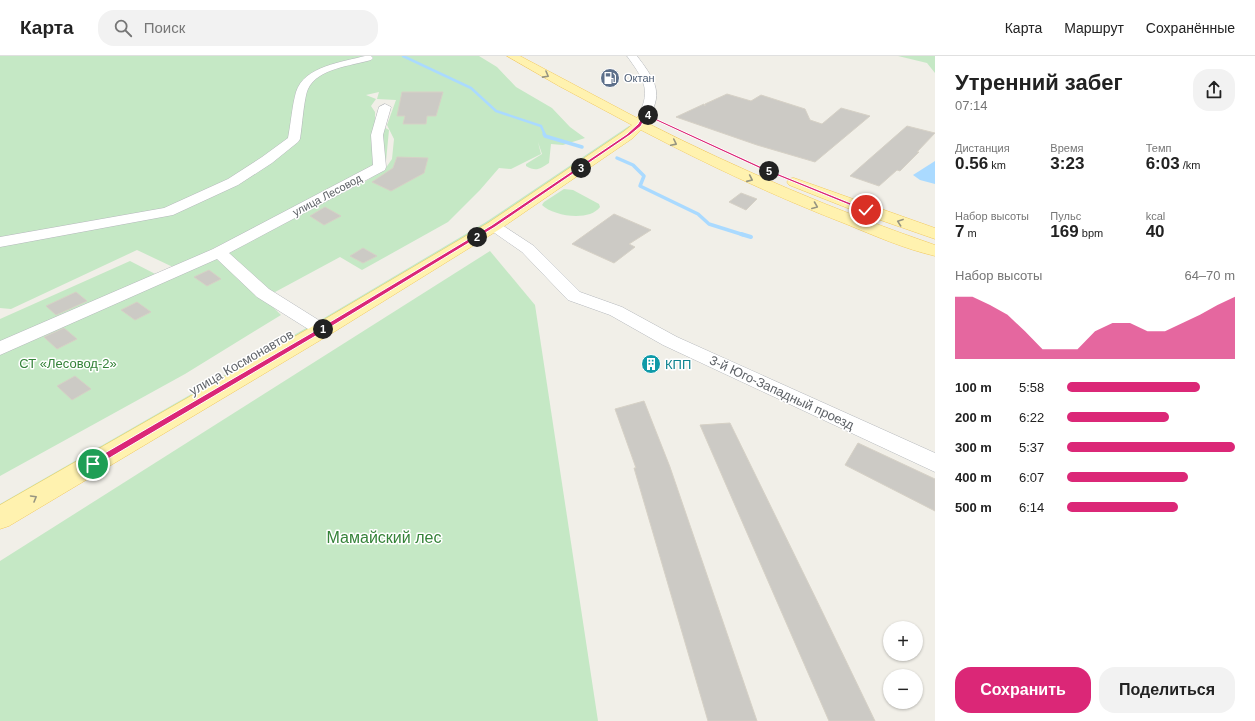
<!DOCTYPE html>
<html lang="ru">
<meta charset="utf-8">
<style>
:root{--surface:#fff;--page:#f2f2f2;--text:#222;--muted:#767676;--line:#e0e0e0;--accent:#db2777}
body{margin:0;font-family:Helvetica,sans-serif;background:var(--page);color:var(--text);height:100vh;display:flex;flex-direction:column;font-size:15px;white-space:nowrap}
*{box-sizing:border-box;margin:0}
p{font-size:13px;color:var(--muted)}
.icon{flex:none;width:22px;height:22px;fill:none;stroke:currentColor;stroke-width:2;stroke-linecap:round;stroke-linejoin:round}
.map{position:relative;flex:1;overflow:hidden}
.side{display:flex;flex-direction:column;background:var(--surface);width:320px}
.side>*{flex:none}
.buttons{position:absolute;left:883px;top:565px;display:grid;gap:8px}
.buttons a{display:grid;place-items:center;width:40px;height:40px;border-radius:50%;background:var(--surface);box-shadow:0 1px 3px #0004;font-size:20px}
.pin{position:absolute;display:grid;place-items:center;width:34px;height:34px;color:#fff;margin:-17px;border:2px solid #fff;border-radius:50%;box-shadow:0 1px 4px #0007}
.km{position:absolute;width:20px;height:20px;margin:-10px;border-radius:50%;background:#222;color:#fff;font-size:11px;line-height:20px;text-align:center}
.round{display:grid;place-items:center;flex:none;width:42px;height:42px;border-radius:16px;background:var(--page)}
.overview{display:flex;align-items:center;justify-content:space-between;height:68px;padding:0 20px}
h1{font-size:22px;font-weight:700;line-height:30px}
.stats{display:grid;grid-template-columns:repeat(3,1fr);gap:6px;height:68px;padding:4px 20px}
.stats div{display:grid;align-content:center}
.stats b{font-size:17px;font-weight:700}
.stats small{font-size:11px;font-weight:400}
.stats p{font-size:11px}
.chart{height:112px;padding:8px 20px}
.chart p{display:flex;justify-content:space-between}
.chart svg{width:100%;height:72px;margin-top:4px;fill:var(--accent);opacity:.7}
.primary-button{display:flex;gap:8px;margin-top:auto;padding:8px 20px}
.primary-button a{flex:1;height:46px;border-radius:16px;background:var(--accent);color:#fff;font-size:16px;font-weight:700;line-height:46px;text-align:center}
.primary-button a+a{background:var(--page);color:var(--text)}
ul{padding:0 20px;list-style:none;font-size:13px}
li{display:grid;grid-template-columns:64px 48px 1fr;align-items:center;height:30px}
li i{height:10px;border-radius:5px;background:var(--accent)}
header{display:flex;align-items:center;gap:24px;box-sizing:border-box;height:56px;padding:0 20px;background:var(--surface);border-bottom:1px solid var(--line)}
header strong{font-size:19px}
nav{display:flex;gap:22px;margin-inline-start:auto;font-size:14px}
.search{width:280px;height:36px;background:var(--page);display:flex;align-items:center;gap:10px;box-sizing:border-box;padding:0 14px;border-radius:16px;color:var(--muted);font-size:15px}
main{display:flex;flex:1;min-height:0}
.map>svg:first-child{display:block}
</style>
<header>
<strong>Карта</strong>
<div class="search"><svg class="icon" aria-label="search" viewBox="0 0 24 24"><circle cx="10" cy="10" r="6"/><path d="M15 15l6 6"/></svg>Поиск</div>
<nav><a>Карта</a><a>Маршрут</a><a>Сохранённые</a></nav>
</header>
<main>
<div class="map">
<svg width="935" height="665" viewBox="0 0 935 665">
<rect width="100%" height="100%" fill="#f1efe8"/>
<g fill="#c5e8c5">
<path d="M0,0H479L497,11L516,31L552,52L570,71L585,82L563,89L551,88L549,107C540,113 536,116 526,110V108L542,98L538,86L541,98L511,113L499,112L480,134L448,166L362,214L340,201L264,242L281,259L185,318L0,420V263L130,205L167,224L229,194L366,125L385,113L392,103L394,83L387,69L396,44L377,43L379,36L366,39L376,43L371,50L375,56V66L389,74L386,105L175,212L137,194L11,253L0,252Z"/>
<polygon points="898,0 935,0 935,17 927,7"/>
<polygon points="629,70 634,71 559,124 325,269 319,265 486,166"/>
<path d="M564,133L573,134L599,148L600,151C589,166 553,160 542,149L544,146Z"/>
<polygon points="490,195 535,249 598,665 0,665 0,505"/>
<polygon points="308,271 310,272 0,457 0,448"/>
</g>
<polygon fill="#aadaff" points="935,105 935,128 920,124 913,119"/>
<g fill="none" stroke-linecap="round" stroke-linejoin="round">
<polyline stroke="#aadaff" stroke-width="2.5" points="403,0 471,32 496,55 541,70 545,79"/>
<g stroke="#aadaff" stroke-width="3.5">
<polyline points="544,78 545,80 582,91"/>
<polyline points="617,102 633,109 644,120 640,130 698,158 709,168 744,179"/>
</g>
<polyline stroke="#aadaff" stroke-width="4" points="741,178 751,181"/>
</g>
<g fill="#cccac5" stroke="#d6d1c6">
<polygon points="402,36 443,36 436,60 427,60 426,68 403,68 405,60 397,60"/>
<polygon points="727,38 751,45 761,39 805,53 810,64 822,68 841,52 870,60 815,106 757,89 676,61 704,48 705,50 705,48"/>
<polygon points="907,70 935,77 917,96 919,96 900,115 897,114 879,130 850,120"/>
<polygon points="397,101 428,102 424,117 391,135 372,126 393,112"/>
<polygon points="741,137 757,143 746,154 729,146"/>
<polygon points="325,151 341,160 324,169 310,160"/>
<polygon points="614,158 651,174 629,188 635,191 614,207 572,188"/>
<polygon points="363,192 377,200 363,207 350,200"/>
<polygon points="209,214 221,223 207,230 194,221"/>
<polygon points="76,236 87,245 56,259 46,250"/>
<polygon points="137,246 151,256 135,264 121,254"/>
<polygon points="64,272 77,283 57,293 44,281"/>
<polygon points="75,320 91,333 72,344 57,330"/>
<polygon points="644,345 670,411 757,665 708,665 634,412 636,412 615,353"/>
<polygon points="730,367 820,551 875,665 829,665 700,369"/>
<polygon points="858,387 935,423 935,455 845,409"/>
</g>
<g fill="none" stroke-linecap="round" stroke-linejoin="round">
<defs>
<g id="minor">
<path d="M365,0H371L373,2L371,4C351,10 318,12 308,33C304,41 302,72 300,83L298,86L272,107L238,129L173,159L0,191V181L164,152L228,123L262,101L288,82C291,67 292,50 296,36C304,10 343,6 365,0Z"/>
<path d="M627,0H637C652,20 665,36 649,60H641L639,58C652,33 642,21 627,0Z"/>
<polygon points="385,48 391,51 383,79 386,111 385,114 229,197 269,233 328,270 331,274 328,278 322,280 316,278 257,241 217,203 0,299 0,285 213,193 373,109 371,79 379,51"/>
<polygon points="494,166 499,167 534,190 580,236 622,251 677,281 935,397 935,416 663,289 610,259 568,244 522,196 489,173 487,170 489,167"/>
</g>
<g id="primary">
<path d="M507,0H520L637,62L641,55H649L651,58L647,67C740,114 836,155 935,189V200C905,193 875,180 846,168C776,141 708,109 641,74L633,82L500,173L329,279L9,470L0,473V449L315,269L488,167L623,76L632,69L559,30Z"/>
<polygon points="794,122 935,172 935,183 860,157 789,129 787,126 789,123"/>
</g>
</defs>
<use href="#minor" stroke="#b5b8bc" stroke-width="1"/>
<use href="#primary" stroke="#f2c960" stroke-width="1"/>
<use href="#minor" fill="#fff" fill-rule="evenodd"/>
<use href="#primary" fill="#fff2af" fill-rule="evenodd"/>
</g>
<defs><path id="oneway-chevron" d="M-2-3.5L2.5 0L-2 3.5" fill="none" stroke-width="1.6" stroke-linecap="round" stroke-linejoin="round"/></defs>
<g stroke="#979581">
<use href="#oneway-chevron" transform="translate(546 19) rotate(29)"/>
<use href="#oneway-chevron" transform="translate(674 87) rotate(26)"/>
<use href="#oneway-chevron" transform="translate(750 123) rotate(24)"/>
<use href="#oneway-chevron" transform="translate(815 150) rotate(22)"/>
<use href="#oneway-chevron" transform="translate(900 166) rotate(-160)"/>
<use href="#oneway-chevron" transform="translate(34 442) rotate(-30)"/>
</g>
<polygon fill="#db2777" stroke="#fff" points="644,57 764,112 868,154 864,155 761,113 646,60 641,70 630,79 495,171 324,275 96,410 91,410 91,405 320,272 492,169 627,78 638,68"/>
<defs>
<symbol id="fuel-disc" viewBox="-11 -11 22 22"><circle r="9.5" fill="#5c6f8a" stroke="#fff"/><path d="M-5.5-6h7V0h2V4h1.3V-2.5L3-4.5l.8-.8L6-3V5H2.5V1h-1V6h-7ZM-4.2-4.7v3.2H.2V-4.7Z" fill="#fff"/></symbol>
<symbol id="building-disc" viewBox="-11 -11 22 22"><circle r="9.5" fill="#0f9aa8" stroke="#fff"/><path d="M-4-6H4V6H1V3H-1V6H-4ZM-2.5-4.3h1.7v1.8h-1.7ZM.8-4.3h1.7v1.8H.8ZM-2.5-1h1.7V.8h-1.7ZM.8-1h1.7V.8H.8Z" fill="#fff"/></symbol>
</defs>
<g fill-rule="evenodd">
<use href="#fuel-disc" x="599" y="11" width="22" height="22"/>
<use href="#building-disc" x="640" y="297" width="22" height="22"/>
</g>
<g text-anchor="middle" stroke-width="3" stroke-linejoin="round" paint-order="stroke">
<g font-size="11" fill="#4e5e75" stroke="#fff" text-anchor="start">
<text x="624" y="26">Октан</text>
</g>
<g font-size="11" fill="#5f6368" stroke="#fff">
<text transform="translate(327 139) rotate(-28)" y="4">улица Лесовод</text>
</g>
<g font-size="13" fill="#5f6368" stroke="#fff">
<text transform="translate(241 306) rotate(-30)" y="5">улица Космонавтов</text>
<text transform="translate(782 336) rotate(25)" y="5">3-й Юго-Западный проезд</text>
</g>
<g font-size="13" fill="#348238" stroke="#fff">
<text x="68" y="312">СТ «Лесовод-2»</text>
</g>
<g font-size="13" fill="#0d838f" stroke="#fff" text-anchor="start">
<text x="665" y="313">КПП</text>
</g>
<g font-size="16" fill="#348238" stroke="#fff">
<text x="384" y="487">Мамайский лес</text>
</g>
</g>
</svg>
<div class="buttons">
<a>+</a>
<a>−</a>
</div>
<div class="pin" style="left:93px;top:408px;background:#1e9e55"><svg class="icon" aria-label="arrive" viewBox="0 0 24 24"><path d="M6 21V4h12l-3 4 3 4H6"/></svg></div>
<div class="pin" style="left:866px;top:154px;background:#d93025"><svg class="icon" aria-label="check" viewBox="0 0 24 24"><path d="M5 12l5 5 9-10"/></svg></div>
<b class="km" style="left:323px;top:273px">1</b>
<b class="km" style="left:477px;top:181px">2</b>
<b class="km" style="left:581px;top:112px">3</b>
<b class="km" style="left:648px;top:59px">4</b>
<b class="km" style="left:769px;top:115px">5</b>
</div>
<section class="side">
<div class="overview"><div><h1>Утренний забег</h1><p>07:14</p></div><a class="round"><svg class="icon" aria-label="share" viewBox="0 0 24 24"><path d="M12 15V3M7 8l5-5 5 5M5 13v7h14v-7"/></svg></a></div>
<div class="stats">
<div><p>Дистанция</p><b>0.56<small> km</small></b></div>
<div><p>Время</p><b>3:23</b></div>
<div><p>Темп</p><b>6:03<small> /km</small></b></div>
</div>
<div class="stats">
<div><p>Набор высоты</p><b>7<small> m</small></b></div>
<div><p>Пульс</p><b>169<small> bpm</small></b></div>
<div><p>kcal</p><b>40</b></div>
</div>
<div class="chart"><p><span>Набор высоты</span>64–70 m</p>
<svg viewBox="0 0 160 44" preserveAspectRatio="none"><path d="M0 44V6L10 6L20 11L30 17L40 27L50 38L60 38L70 38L80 27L90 22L100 22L110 27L120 27L130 22L140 17L150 11L160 6V44z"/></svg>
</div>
<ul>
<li><b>100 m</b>5:58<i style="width:79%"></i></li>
<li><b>200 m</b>6:22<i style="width:61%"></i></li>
<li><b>300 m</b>5:37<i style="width:100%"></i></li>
<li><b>400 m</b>6:07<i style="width:72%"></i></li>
<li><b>500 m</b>6:14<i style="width:66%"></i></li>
</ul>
<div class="primary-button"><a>Сохранить</a><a>Поделиться</a></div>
</section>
</main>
